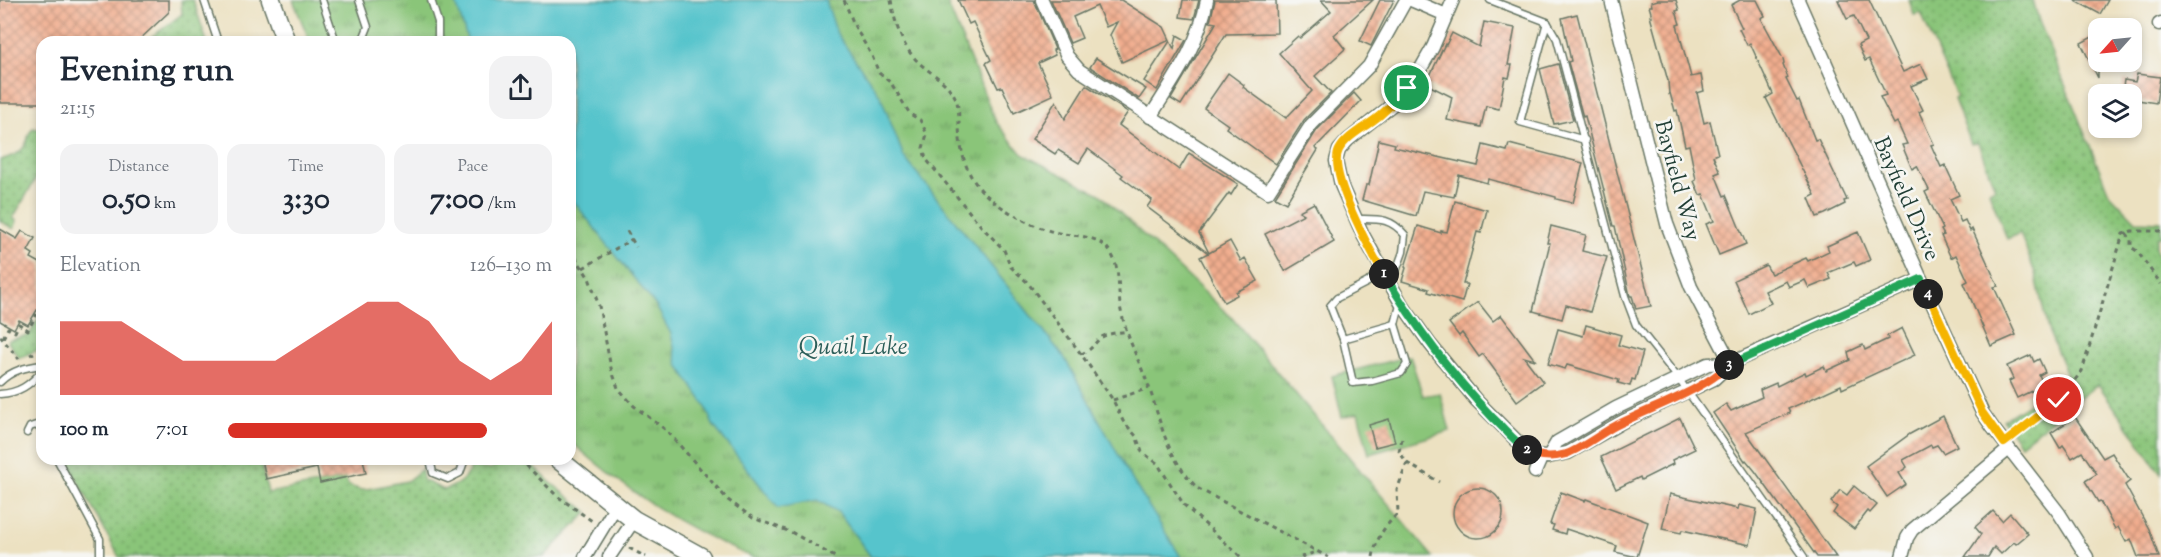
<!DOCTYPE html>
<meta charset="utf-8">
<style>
:root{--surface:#fff;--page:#f2f2f3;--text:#1f2937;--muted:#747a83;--accent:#d93025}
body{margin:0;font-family:"Sorts Mill Goudy",serif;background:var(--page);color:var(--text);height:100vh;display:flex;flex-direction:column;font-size:22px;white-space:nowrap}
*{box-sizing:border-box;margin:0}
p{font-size:20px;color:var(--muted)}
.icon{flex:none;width:33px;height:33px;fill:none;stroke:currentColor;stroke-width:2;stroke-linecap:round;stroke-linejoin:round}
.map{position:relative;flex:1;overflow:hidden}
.details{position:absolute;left:36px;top:36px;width:540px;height:429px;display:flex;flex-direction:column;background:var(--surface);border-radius:18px;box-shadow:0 3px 9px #0003}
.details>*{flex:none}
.needle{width:39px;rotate:243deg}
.controls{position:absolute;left:2088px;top:18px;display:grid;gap:12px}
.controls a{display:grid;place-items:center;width:54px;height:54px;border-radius:12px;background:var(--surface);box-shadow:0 3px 9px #0003;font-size:30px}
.pin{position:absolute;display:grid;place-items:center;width:51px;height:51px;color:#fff;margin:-26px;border:3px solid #fff;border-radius:50%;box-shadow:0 2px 6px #0007}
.km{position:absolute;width:30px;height:30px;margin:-15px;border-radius:50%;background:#222;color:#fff;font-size:16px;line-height:30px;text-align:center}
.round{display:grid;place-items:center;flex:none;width:63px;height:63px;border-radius:18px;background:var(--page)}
.head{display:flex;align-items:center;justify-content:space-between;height:102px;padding:0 24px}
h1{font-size:33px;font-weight:800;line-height:45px}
.figures{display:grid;grid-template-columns:repeat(3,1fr);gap:9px;height:102px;padding:6px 24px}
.figures div{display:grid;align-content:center;border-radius:15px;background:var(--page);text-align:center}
.figures b{font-size:30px;font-weight:800}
.figures small{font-size:16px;font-weight:400}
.figures p{font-size:16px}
.chart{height:168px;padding:12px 24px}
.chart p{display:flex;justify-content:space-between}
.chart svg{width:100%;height:108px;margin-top:6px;fill:var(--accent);opacity:.7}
ul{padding:0 24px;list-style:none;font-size:20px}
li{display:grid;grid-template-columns:96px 72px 1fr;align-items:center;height:45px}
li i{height:15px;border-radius:8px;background:var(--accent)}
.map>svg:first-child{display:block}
</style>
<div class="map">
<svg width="2161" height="557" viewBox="0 0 2161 557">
<defs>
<pattern id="grass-dots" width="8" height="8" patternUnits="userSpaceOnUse" patternTransform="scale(1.5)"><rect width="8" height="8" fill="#8ac579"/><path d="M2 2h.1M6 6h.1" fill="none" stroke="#70a164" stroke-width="1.8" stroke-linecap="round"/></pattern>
<pattern id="park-tufts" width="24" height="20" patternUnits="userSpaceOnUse" patternTransform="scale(1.5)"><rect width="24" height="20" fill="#8ac579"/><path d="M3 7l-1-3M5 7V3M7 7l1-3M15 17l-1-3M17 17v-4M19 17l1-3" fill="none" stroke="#70a164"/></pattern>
<pattern id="building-cross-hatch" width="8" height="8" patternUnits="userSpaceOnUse" patternTransform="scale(1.5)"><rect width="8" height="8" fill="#f1ad8e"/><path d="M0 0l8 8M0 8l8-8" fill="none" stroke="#c38e75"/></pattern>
</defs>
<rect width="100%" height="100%" fill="#f6f6f2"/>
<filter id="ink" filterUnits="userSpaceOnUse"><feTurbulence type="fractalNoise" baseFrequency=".0167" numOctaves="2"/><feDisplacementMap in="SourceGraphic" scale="12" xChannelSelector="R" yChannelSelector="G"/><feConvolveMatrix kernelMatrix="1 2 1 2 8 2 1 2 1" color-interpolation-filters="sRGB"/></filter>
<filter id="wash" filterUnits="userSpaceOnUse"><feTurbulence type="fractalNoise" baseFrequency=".008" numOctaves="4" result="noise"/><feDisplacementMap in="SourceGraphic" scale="24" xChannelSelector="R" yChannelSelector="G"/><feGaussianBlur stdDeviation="1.35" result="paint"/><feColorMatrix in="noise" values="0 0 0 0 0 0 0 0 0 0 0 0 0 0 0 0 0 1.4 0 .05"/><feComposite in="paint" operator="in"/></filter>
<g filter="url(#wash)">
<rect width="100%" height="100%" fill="#ece1c1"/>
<g fill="url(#grass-dots)" stroke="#548156" stroke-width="1.5">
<polygon points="181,0 193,0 207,42 145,42 182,14"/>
<polygon points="1909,0 2033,0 2039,21 2109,193 2136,221 2161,222 2161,236 2157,237 2155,247 2161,264 2161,474 2098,384 2020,445 2003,420 2069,379 2048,330 2035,273 2020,233 2007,239 1989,191 1995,188 1978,143 1971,144 1954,99 1957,97 1921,13 1914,15"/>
<path d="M33,128L42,130V168L13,218L17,221L14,229L0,221V160C11,157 23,153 27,141C29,135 28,133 33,128Z"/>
<polygon points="41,314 42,348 19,358 8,342 9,340 29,335"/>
<path d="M66,459H236L237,461L260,459L268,493L345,479L349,486L362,490L407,481L422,469L423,480L444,490C458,485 465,480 471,467L490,469L509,459H526L550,482L588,512L544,557H119Z"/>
</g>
<path fill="url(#park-tufts)" stroke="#548156" stroke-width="1.5" d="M293,0H946L996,122L1022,154L1100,194L1232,318L1433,557H752C680,527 628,492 570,441V42H310Z"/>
<polygon fill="#8ac579" stroke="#548156" stroke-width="1.5" points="1410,356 1423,396 1440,393 1450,431 1369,454 1358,413 1342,417 1332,376"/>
<polygon fill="#57c4cc" stroke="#3b8080" stroke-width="1.5" points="455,0 826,0 837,34 880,95 904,157 1064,357 1134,483 1181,557 871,557 838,512 817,500 778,508 713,425 705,405 678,365 671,334 656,306 570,197 570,42 468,42"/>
<g id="blocks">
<g fill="url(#building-cross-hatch)">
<polygon points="0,0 169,0 169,12 137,42 42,42 42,103 0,103"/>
<polygon points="958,0 1034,0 1055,49 1053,50 1055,55 1038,63 1053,95 1014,113 1002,87 998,88 986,63 991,60 973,22 969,24"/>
<polygon points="1051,0 1121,0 1164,27 1170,40 1122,62 1110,35 1117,22 1106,27 1097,6 1073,17 1082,38 1070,43"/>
<polygon points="1183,0 1199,0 1194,19 1180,17"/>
<polygon points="1215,0 1276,0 1277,33 1226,34 1181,105 1171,99 1216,23 1210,22"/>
<polygon points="1321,0 1373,0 1334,35 1345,49 1315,76 1331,93 1304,120 1276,164 1226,128 1228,125 1204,108 1228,73 1244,85 1243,87 1286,118 1312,91 1279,53 1298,36 1300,38 1331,11"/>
<polygon points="1380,0 1394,0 1371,46 1360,41"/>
<polygon points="1658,0 1676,0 1679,10 1676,11 1680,24 1677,25 1691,77 1701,75 1704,91 1697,93 1704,123 1710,121 1718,154 1713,156 1720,172 1715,174 1724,196 1726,195 1746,244 1719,255 1706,224 1714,221 1703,194 1700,195 1694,181 1696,180 1689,145 1685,146 1677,110 1675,111 1670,93 1669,94 1668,81 1650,16 1652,16 1649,6 1652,6 1651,2"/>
<polygon points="1740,0 1757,0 1765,16 1761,18 1783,59 1784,64 1783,65 1788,78 1786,79 1797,101 1799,100 1815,140 1818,139 1847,200 1844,201 1845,204 1825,214 1817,217 1809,198 1815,195 1766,98 1773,94 1750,43 1747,45 1739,29 1742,28 1731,5"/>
<polygon points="1838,0 1869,0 1903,72 1921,64 1928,79 1911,86 1923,110 1919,112 1934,144 1931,145 1941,167 1945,165 1959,195 1950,199 1961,222 1965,220 1970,231 1972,229 1998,286 1994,287 2016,335 1991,346 1964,283 1968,281 1956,255 1951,258 1941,236 1944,235 1941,230 1943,229 1925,192 1929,190 1917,166 1912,169 1902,145 1907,144 1897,122 1894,124 1880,97 1886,95 1869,59 1865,61 1858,45 1866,41 1854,16 1847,19"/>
<polygon points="2074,0 2108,0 2100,14"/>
<polygon points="1577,14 1651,306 1636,309 1632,296 1630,296 1615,226 1613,226 1585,116 1583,117 1568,62 1571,61 1562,18"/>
<polygon points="1484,22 1515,28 1508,65 1512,65 1509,78 1505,77 1499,109 1486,106 1481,127 1447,120 1452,97 1426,84 1445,44 1446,45 1452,33 1479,47"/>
<polygon points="2098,34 2098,78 2081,43"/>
<polygon points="1177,35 1186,40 1157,90 1144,81 1170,41 1174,49"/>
<polygon points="1096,58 1146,89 1139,99 1090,67"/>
<polygon points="1558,64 1573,120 1554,124 1540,69"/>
<polygon points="2137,74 2160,77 2156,103 2132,99 2132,94 2122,94 2124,80 2135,82"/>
<polygon points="1086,85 1128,112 1119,125 1179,170 1189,153 1238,184 1231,195 1229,193 1199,233 1209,253 1230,241 1241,261 1245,258 1258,281 1236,292 1237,295 1224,302 1200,257 1208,253 1147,207 1152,200 1121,177 1123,175 1088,149 1079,163 1058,150 1055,154 1032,139 1056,101 1065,119"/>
<polygon points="1354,93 1361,101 1315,148 1318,150 1286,203 1275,197 1317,130"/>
<polygon points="1379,140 1395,144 1394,147 1478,166 1483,145 1507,151 1509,144 1583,163 1573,203 1556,199 1556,197 1488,179 1487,183 1459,175 1454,197 1423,191 1416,216 1362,200 1366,185 1369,185"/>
<polygon points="1455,201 1487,210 1481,233 1477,232 1463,284 1467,284 1462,302 1428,292 1429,289 1402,281 1406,268 1405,267 1418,226 1441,233 1441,231 1447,232"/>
<polygon points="1314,203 1334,242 1285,271 1265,234 1304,214 1299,211"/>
<polygon points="1551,226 1586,235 1582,251 1607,257 1590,312 1566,305 1562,319 1533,311 1550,243 1547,243"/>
<polygon points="0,229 17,239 22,231 35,238 28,251 33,254 31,258 42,264 42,313 37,310 28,325 19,320 14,329 0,321"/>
<polygon points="1858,232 1870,260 1856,266 1854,262 1828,273 1831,279 1809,288 1805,280 1789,287 1786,281 1765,291 1771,303 1749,314 1734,280 1766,265 1771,274 1806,258 1808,261 1829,251 1827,246"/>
<polygon points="1478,302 1493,321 1501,315 1535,360 1524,357 1543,382 1517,401 1483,354 1479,357 1462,333 1459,336 1449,323"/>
<polygon points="1586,325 1621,335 1618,345 1643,352 1635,380 1632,379 1630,386 1618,383 1619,380 1567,365 1565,369 1548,364 1558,329 1583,336"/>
<polygon points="1902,328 1915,355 1842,389 1841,385 1813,398 1788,409 1790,413 1746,432 1836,557 1817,557 1755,471 1746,460 1745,461 1713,413 1726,404 1731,411 1762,397 1760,390 1776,383 1777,386 1805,372 1806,375 1824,366 1826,371 1850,360 1848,352 1863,345 1865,350 1888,339 1887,336"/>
<polygon points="2031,355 2034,362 2039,359 2045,372 2039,375 2044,385 2017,398 2009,381 2013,379 2007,366"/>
<polygon points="1943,416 1957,446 1943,453 1937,445 1932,447 1931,445 1903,460 1907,467 1899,473 1906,484 1887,497 1866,466 1910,434"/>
<polygon points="2075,417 2103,458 2112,453 2130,481 2125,485 2149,529 2159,557 2138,557 2131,539 2126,542 2118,527 2115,529 2100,501 2098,502 2085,481 2097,474 2082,452 2072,458 2063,445 2060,448 2051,433"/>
<polygon points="1680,418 1695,449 1672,460 1673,464 1641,480 1640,477 1616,489 1601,457"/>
<polygon points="1389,419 1395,442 1375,447 1369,425"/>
<polygon points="262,459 363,459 366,473 320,483 317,468 266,479"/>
<polygon points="1854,486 1877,505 1870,513 1868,511 1854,529 1833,513 1837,507 1831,502 1840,490 1847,495"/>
<circle cx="1478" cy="513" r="25"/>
<polygon points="1561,492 1585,501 1586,499 1648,522 1637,557 1615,552 1617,546 1566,529 1565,534 1552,530 1554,525 1550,524"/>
<polygon points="1670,494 1738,509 1739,505 1757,509 1750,545 1682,530 1681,533 1662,529"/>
<polygon points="1993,511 2002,521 2010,513 2028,534 2016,544 2014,542 2001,554 1994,547 1988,557 1965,557 1981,534 1975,527"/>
</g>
</g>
</g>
<g filter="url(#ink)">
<use href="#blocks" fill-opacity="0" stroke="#677665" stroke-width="1.5"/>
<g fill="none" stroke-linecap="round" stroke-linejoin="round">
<defs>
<g id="lane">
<polyline points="204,0 218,42"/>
<polyline points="322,0 336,42"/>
<polyline points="359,0 368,27 362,42"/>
<polyline points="431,0 438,22 438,42"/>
<polyline points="1490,0 1547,22 1557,39 1625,296 1636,325 1678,378 1804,557"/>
<polyline points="1547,22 1520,122 1585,140"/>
<path d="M1356,219C1378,219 1390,217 1405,235L1403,252L1391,285"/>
<polyline points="1381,269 1368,282 1337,298 1330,306 1343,339 1353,383 1372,381 1401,373 1407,364 1395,324 1400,305"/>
<polyline points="1343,339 1395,324"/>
<path d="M0,382C12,370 26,367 42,365"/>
<path d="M0,394C19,393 30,385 42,371"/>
<polyline points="27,433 30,427 36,425 42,430"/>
<polyline points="57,459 100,539 100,557"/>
<polyline points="430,459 433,473 448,479 460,473 465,459"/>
</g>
<g id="street">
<polyline points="1042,0 1067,56 1079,70 1268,192 1311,125 1369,66 1406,0"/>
<polyline points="1411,0 1446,15"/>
<polyline points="1453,0 1433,47 1420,70 1392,105 1348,140 1339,150 1336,161 1341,185 1363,235 1401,303 1430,344 1476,400 1523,447 1535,455 1548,457 1568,453 1624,421 1714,379 1731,363 1921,279"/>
<polyline points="1611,0 1667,224 1691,287 1731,363"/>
<polyline points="1798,0 1921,279 1982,412 1993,428 2059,513 2087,557"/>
<polyline points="2159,24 2161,23"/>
<path d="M1150,117C1174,79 1199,45 1207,0"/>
<polyline points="1548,457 1557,442 1616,408 1708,364 1731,363"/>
<polyline points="1535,472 1542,456"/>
<polyline points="585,557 616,506"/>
<polyline points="609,557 634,520"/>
<polyline points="1902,557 1907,538 1912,530 2009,449"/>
</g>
<g id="secondary">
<polyline points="271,0 286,42"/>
<polyline points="558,459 634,520 701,557"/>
</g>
</defs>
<use href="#lane" stroke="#677665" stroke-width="9"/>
<use href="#street" stroke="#677665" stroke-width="15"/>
<use href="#secondary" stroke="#677665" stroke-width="21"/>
<g stroke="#677665" stroke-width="3" stroke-dasharray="4.5 4.5" stroke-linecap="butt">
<polyline points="844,0 855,27 872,56 879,73 891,83 910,114 920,120 927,134 923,148 926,159 981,226 1004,250 1011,267 1028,283 1081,354 1113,400 1123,421 1136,436 1142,452 1157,463 1184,505 1241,557"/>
<path d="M891,0C895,25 903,51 924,67C935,76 946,82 954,95C959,103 959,116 959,126C960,150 965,174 983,192C1002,210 1029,225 1054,232C1076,238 1101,232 1113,257C1121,274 1117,297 1122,315C1128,340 1140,363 1149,387C1163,429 1165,453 1197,488L1328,557"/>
<polyline points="627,231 636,247"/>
<polyline points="2126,233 2131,239 2131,247 2137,251 2161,284"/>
<polyline points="570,249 589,278 599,306 611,368 618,388 634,406 666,430 728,500 753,518 791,532 835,557"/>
<polyline points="583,268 632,239"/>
<polyline points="0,336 19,359"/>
<polyline points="3,338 8,328 15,332 19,324 28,330 37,314"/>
<path d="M1081,354C1092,349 1091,348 1099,339C1106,333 1118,333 1127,331"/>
<polyline points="30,355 42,349"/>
<polyline points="1113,400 1149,388"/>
<polyline points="2015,434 2059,400 2082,371 2123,234 2132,231 2161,231"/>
<polyline points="520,459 557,496 592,521"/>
<polyline points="1407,463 1439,482"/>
<polyline points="629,548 646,557"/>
<polyline points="1301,557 1316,552"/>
<path d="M1373,557C1377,536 1384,528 1398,513L1397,490L1407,463L1399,451L1402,439"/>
</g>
<use href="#lane" stroke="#fff" stroke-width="6"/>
<use href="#street" stroke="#fff" stroke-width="12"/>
<use href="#secondary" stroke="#fff" stroke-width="18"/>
</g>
</g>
<g fill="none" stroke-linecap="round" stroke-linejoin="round" filter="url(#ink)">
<defs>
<path id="split-1" d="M1384,274C1371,252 1327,172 1339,150C1346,137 1362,129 1374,120C1387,111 1397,99 1407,88"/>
<path id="split-2" d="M1384,274C1415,326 1451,374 1493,418C1504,428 1514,441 1527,450"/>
<path id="split-3" d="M1527,450C1539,458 1552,458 1566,454C1581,449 1600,434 1615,426C1651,407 1699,393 1729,365"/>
<polyline id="split-4" points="1729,365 1921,279 1928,294"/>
<polyline id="split-5" points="1928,294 1982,412 2004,443 2059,400"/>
</defs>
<use href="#split-1" stroke="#fff" stroke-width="12"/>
<use href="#split-2" stroke="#fff" stroke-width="12"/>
<use href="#split-3" stroke="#fff" stroke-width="12"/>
<use href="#split-4" stroke="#fff" stroke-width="12"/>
<use href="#split-5" stroke="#fff" stroke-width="12"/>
<use href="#split-1" stroke="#f5b400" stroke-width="8"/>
<use href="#split-2" stroke="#22a559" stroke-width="8"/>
<use href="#split-3" stroke="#f0652b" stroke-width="8"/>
<use href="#split-4" stroke="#22a559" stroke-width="8"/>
<use href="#split-5" stroke="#f5b400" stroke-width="8"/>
</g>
<g text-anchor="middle" stroke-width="5" stroke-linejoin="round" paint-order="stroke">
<g font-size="22" fill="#1f3d34" stroke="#f6f6f2">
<text transform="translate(1679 180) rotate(75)" y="8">Bayfield Way</text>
<text transform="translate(1908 198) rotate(66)" y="8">Bayfield Drive</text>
</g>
<g font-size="24" font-style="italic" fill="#2d5f5a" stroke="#f6f6f2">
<text x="853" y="354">Quail Lake</text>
</g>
</g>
</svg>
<div class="controls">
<a><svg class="needle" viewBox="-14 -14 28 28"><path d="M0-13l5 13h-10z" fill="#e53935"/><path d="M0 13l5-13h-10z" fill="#747a83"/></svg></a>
<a><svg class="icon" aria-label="layers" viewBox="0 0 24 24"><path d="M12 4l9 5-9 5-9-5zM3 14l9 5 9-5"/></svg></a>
</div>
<div class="pin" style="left:1407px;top:88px;background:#1e9e55"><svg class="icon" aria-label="arrive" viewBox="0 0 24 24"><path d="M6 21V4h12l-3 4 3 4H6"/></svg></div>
<div class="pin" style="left:2059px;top:400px;background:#d93025"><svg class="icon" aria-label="check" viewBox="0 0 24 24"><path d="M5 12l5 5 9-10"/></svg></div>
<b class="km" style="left:1384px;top:274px">1</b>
<b class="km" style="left:1527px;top:450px">2</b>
<b class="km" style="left:1729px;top:365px">3</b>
<b class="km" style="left:1928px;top:294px">4</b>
<section class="details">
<div class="head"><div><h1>Evening run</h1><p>21:15</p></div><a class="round"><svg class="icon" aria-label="share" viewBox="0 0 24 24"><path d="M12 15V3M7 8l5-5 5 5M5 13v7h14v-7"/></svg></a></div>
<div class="figures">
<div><p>Distance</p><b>0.50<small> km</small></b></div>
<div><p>Time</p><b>3:30</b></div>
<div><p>Pace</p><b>7:00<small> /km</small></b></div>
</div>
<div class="chart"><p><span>Elevation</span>126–130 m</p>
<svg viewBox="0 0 160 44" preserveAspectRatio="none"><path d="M0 44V14L10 14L20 14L30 22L40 30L50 30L60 30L70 30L80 22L90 14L100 6L110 6L120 14L130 30L140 38L150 30L160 14V44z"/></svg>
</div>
<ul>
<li><b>100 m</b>7:01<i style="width:80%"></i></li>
</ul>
</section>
</div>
